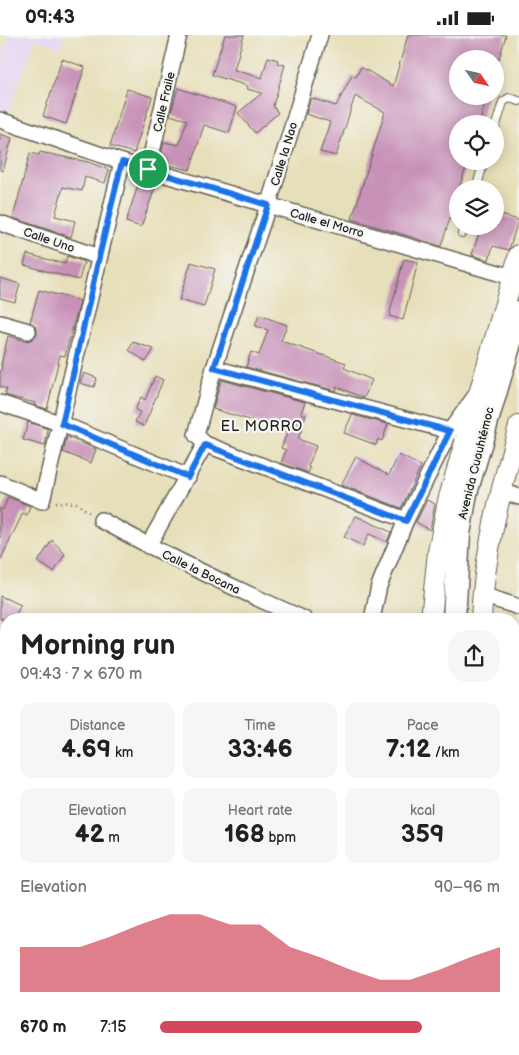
<!DOCTYPE html>
<meta charset="utf-8">
<style>
:root{--surface:#fff;--page:#f6f6f6;--text:#202124;--muted:#757577;--accent:#d1495b}
body{margin:0;font-family:"Balsamiq Sans",sans-serif;background:var(--page);color:var(--text);height:100vh;display:flex;flex-direction:column;font-size:19px;white-space:nowrap}
*{box-sizing:border-box;margin:0}
p{font-size:16px;color:var(--muted)}
.icon{flex:none;width:28px;height:28px;fill:none;stroke:currentColor;stroke-width:2;stroke-linecap:round;stroke-linejoin:round}
.map{position:relative;flex:1;overflow:hidden}
.panel{position:absolute;left:0px;top:578px;width:520px;height:442px;display:flex;flex-direction:column;background:var(--surface);border-radius:20px 20px 0 0;box-shadow:0 2px 12px #0003}
.panel>*{flex:none}
.needle{width:32px;rotate:124deg}
.tools{position:absolute;left:449px;top:15px;display:grid;gap:10px}
.tools a{display:grid;place-items:center;width:55px;height:55px;border-radius:50%;background:var(--surface);box-shadow:0 2px 12px #0003;font-size:25px}
.pin{position:absolute;display:grid;place-items:center;width:42px;height:42px;color:#fff;margin:-21px;border:2px solid #fff;border-radius:50%;box-shadow:0 1px 5px #0007}
.round{display:grid;place-items:center;flex:none;width:52px;height:52px;border-radius:20px;background:var(--page)}
.overview{display:flex;align-items:center;justify-content:space-between;height:85px;padding:0 20px}
h1{font-size:28px;font-weight:800;line-height:38px}
.figures{display:grid;grid-template-columns:repeat(3,1fr);gap:8px;height:85px;padding:5px 20px}
.figures div{display:grid;align-content:center;border-radius:12px;background:var(--page);text-align:center}
.figures b{font-size:25px;font-weight:800}
.figures small{font-size:14px;font-weight:400}
.figures p{font-size:14px}
.chart{height:140px;padding:10px 20px}
.chart p{display:flex;justify-content:space-between}
.chart svg{width:100%;height:90px;margin-top:5px;fill:var(--accent);opacity:.7}
ul{padding:0 20px;list-style:none;font-size:16px}
li{display:grid;grid-template-columns:80px 60px 1fr;align-items:center;height:38px}
li i{height:12px;border-radius:6px;background:var(--accent)}
.status{display:flex;justify-content:space-between;align-items:center;height:35px;padding:0 25px;background:var(--surface);direction:ltr}
.status svg{height:14px;fill:currentColor}
.map>svg:first-child{display:block}
</style>
<div class="status"><b>09:43</b><svg viewBox="0 0 49 12"><path d="M0 12V9h3v3zM5 12V6h3v6zM10 12V3h3v9zM15 12V0h3v12zM26 1h20v11H26zM47 4h2v5h-2z"/></svg></div>
<div class="map">
<svg width="519" height="1020" viewBox="0 0 519 1020">
<rect width="100%" height="100%" fill="#f6f6f2"/>
<filter id="ink" filterUnits="userSpaceOnUse"><feTurbulence type="fractalNoise" baseFrequency=".02" numOctaves="2"/><feDisplacementMap in="SourceGraphic" scale="10" xChannelSelector="R" yChannelSelector="G"/><feConvolveMatrix kernelMatrix="1 2 1 2 8 2 1 2 1" color-interpolation-filters="sRGB"/></filter>
<filter id="wash" filterUnits="userSpaceOnUse"><feTurbulence type="fractalNoise" baseFrequency=".0096" numOctaves="4" result="noise"/><feDisplacementMap in="SourceGraphic" scale="20" xChannelSelector="R" yChannelSelector="G"/><feGaussianBlur stdDeviation="1.12" result="paint"/><feColorMatrix in="noise" values="0 0 0 0 0 0 0 0 0 0 0 0 0 0 0 0 0 1.4 0 .05"/><feComposite in="paint" operator="in"/></filter>
<g filter="url(#wash)">
<rect width="100%" height="100%" fill="#e7dfb9"/>
<g fill="#e4d3f2">
<polygon points="10,0 65,0 60,13 35,4 8,78 0,74 0,27"/>
<polygon points="397,415 425,429 399,482 337,457 354,420 387,436"/>
</g>
<g id="blocks">
<g fill="#c791b8">
<polygon points="225,0 244,0 234,35 262,43 268,22 278,25 277,28 285,30 273,71 278,78 255,98 238,78 262,58 247,54 248,51 212,40"/>
<polygon points="408,0 506,0 499,24 458,24 458,61 487,61 479,89 458,89 458,126 468,126 459,154 458,154 458,159 441,211 352,184 385,77 355,61 336,121 320,117 330,87 306,79 311,63 336,71 352,40 356,42 361,32 393,51"/>
<polygon points="62,24 85,32 66,89 43,81"/>
<polygon points="178,53 237,72 229,98 204,90 190,135 159,128 164,107 179,110 187,85 170,80"/>
<polygon points="127,54 152,62 134,118 110,111"/>
<polygon points="0,99 12,103 3,136 0,135"/>
<polygon points="40,117 88,127 109,135 105,148 85,142 82,156 63,152 55,181 75,186 71,202 13,183 30,118 39,120"/>
<polygon points="140,144 156,150 141,192 126,187"/>
<polygon points="495,178 518,185 509,215 493,211 489,225 472,220 481,191 495,191"/>
<polygon points="27,219 65,229 67,221 84,227 79,245 24,230"/>
<polygon points="404,224 418,227 403,285 389,281"/>
<polygon points="191,227 215,234 204,272 179,265"/>
<polygon points="0,243 20,249 15,267 0,263"/>
<polygon points="39,255 80,266 65,321 60,320 47,374 34,370 35,368 5,360 7,354 0,352 0,339 2,330 1,330 8,301 25,306 31,305 37,299 37,293 30,287"/>
<polygon points="259,280 287,290 281,306 346,328 344,333 372,345 364,363 337,352 336,356 246,332 251,317 259,320 268,295 255,291"/>
<polygon points="133,307 154,314 146,327 129,315"/>
<polygon points="84,338 97,343 94,352 80,348"/>
<polygon points="155,341 163,345 144,391 135,387 140,377 135,375 141,362 145,365"/>
<polygon points="221,345 305,367 301,378 306,380 300,392 302,393 298,404 316,411 308,432 310,433 308,438 281,428 286,415 281,413 287,398 266,390 213,374"/>
<polygon points="352,380 388,389 382,406 378,404 376,410 344,398"/>
<polygon points="28,387 48,394 45,411 23,405"/>
<polygon points="67,402 96,414 91,428 63,417"/>
<polygon points="399,420 421,431 401,473 341,450 356,422 389,440"/>
<polygon points="8,462 30,471 27,480 23,478 0,526 0,473 3,475"/>
<polygon points="427,465 435,469 430,495 416,487"/>
<polygon points="356,481 391,497 387,507 369,499 363,511 344,502"/>
<polygon points="52,505 65,519 54,537 38,527"/>
<polygon points="0,561 21,570 13,584 0,584"/>
</g>
</g>
</g>
<g filter="url(#ink)">
<use href="#blocks" fill-opacity="0" stroke="#636053" stroke-width="1"/>
<g fill="none" stroke-linecap="round" stroke-linejoin="round">
<defs>
<g id="lane">
<polyline points="495,93 503,67 509,63 519,66"/>
<polyline points="476,154 484,126"/>
<polyline points="462,198 464,191"/>
</g>
<g id="street">
<polyline points="320,0 268,171 214,333 196,400 205,409 406,485"/>
<polyline points="0,85 122,127 512,242"/>
<polyline points="148,134 179,0"/>
<polyline points="0,188 99,222"/>
<polyline points="0,288 28,296"/>
<polyline points="214,333 450,396"/>
<polyline points="0,368 62,389 188,442"/>
<polyline points="0,448 42,466 122,127"/>
<polyline points="502,456 519,462"/>
<path d="M101,485C167,521 235,554 304,584"/>
<polyline points="148,511 205,409"/>
<polyline points="482,560 519,572"/>
<polyline points="372,584 379,551 406,485 450,396 476,360"/>
<polyline points="514,682 519,682"/>
<polyline points="514,793 519,794"/>
<polyline points="0,868 6,858"/>
<polyline points="297,1014 310,1020"/>
<polyline points="393,1014 394,1020"/>
<polyline points="113,1020 117,1014"/>
<polyline points="219,1020 223,1014"/>
<polyline points="493,1020 503,1014"/>
</g>
<g id="secondary">
<polyline points="431,584 438,517 448,466 519,220"/>
<path d="M481,584C484,518 501,454 519,391"/>
<polyline points="514,834 519,860"/>
<polyline points="514,999 519,1008"/>
</g>
<g id="primary">
<polyline points="454,584 459,499 466,458 519,277"/>
<polyline points="514,902 519,917"/>
<polyline points="514,942 519,952"/>
</g>
</defs>
<use href="#lane" stroke="#636053" stroke-width="10"/>
<use href="#street" stroke="#636053" stroke-width="18"/>
<use href="#secondary" stroke="#636053" stroke-width="22"/>
<use href="#primary" stroke="#636053" stroke-width="25"/>
<polyline stroke="#636053" stroke-width="2.5" stroke-dasharray="1 4" stroke-linecap="butt" points="56,467 76,468 90,478"/>
<use href="#lane" stroke="#fff" stroke-width="8"/>
<use href="#street" stroke="#fff" stroke-width="15"/>
<use href="#secondary" stroke="#fff" stroke-width="20"/>
<use href="#primary" stroke="#fff" stroke-width="22"/>
</g>
</g>
<g fill="none" stroke-linecap="round" stroke-linejoin="round" filter="url(#ink)">
<defs>
<polygon id="route" points="122,127 268,170 214,333 450,396 406,486 205,410 188,442 62,389 99,222"/>
</defs>
<use href="#route" stroke="#fff" stroke-width="10"/>
<use href="#route" stroke="#1a73e8" stroke-width="6"/>
</g>
<g text-anchor="middle" stroke-width="4.5" stroke-linejoin="round" paint-order="stroke">
<g font-size="12" fill="#1c1c1c" stroke="#f6f6f2">
<text transform="translate(164 67) rotate(-77)" y="4">Calle Fraile</text>
<text transform="translate(284 119) rotate(-73)" y="4">Calle la Nao</text>
<text transform="translate(327 188) rotate(16)" y="4">Calle el Morro</text>
<text transform="translate(49 205) rotate(19)" y="4">Calle Uno</text>
<text transform="translate(476 428) rotate(-76)" y="4">Avenida Cuauhtémoc</text>
<text transform="translate(201 537) rotate(26)" y="4">Calle la Bocana</text>
</g>
<g font-size="14" letter-spacing="1" fill="#1c1c1c" stroke="#f6f6f2">
<text x="262" y="396">EL MORRO</text>
</g>
</g>
</svg>
<div class="tools">
<a><svg class="needle" viewBox="-14 -14 28 28"><path d="M0-13l5 13h-10z" fill="#e53935"/><path d="M0 13l5-13h-10z" fill="#757577"/></svg></a>
<a><svg class="icon" aria-label="locate" viewBox="0 0 24 24"><circle cx="12" cy="12" r="6"/><path d="M12 2v4M12 18v4M2 12h4M18 12h4"/></svg></a>
<a><svg class="icon" aria-label="layers" viewBox="0 0 24 24"><path d="M12 4l9 5-9 5-9-5zM3 14l9 5 9-5"/></svg></a>
</div>
<div class="pin" style="left:148px;top:134px;background:#1e9e55"><svg class="icon" aria-label="arrive" viewBox="0 0 24 24"><path d="M6 21V4h12l-3 4 3 4H6"/></svg></div>
<section class="panel">
<div class="overview"><div><h1>Morning run</h1><p>09:43 · 7 × 670 m</p></div><a class="round"><svg class="icon" aria-label="share" viewBox="0 0 24 24"><path d="M12 15V3M7 8l5-5 5 5M5 13v7h14v-7"/></svg></a></div>
<div class="figures">
<div><p>Distance</p><b>4.69<small> km</small></b></div>
<div><p>Time</p><b>33:46</b></div>
<div><p>Pace</p><b>7:12<small> /km</small></b></div>
</div>
<div class="figures">
<div><p>Elevation</p><b>42<small> m</small></b></div>
<div><p>Heart rate</p><b>168<small> bpm</small></b></div>
<div><p>kcal</p><b>359</b></div>
</div>
<div class="chart"><p><span>Elevation</span>90–96 m</p>
<svg viewBox="0 0 160 44" preserveAspectRatio="none"><path d="M0 44V22L10 22L20 22L30 17L40 11L50 6L60 6L70 11L80 11L90 22L100 27L110 33L120 38L130 38L140 33L150 27L160 22V44z"/></svg>
</div>
<ul>
<li><b>670 m</b>7:15<i style="width:77%"></i></li>
</ul>
</section>
</div>
